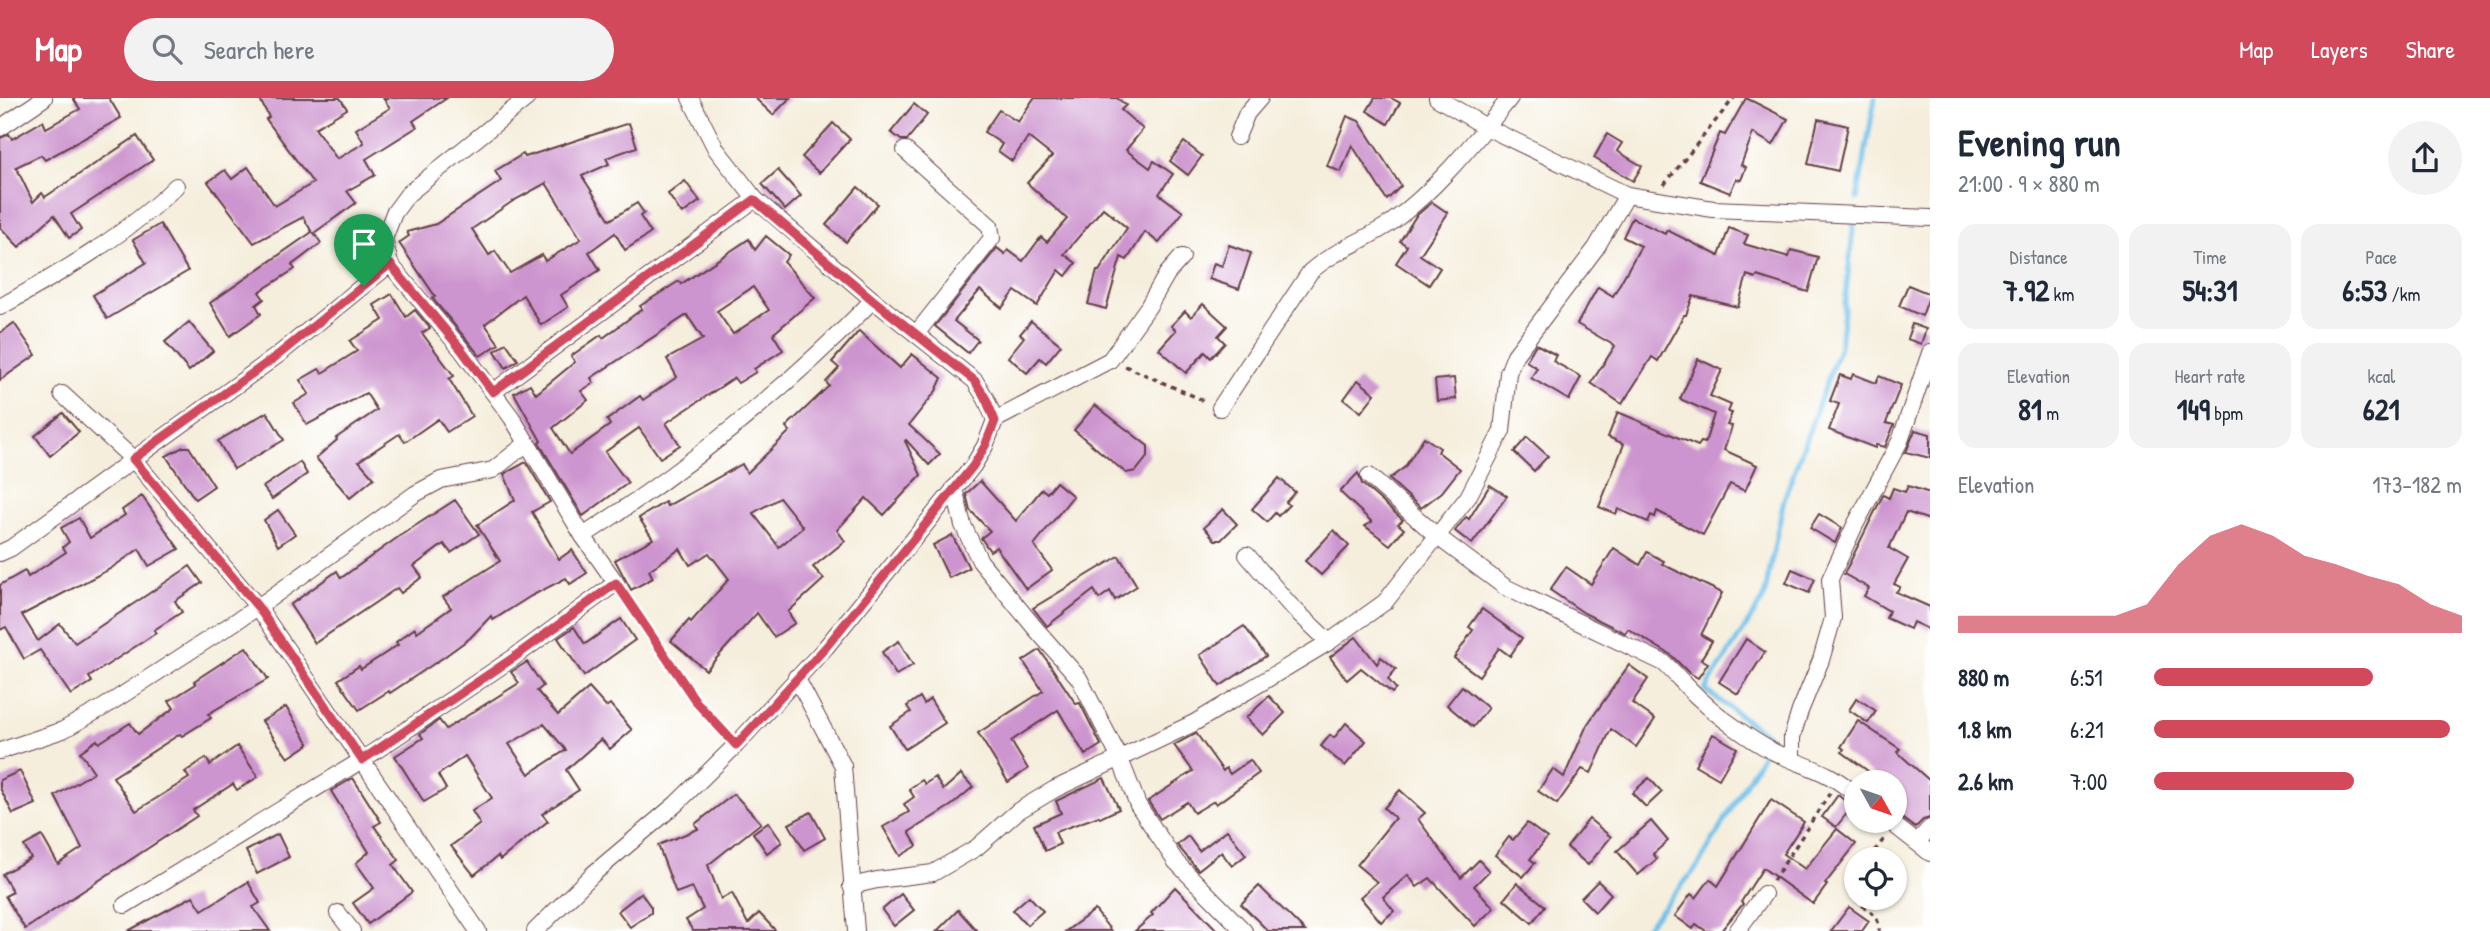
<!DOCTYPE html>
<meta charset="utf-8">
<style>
:root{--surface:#fff;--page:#f2f2f3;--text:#1f2937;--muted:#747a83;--accent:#d1495b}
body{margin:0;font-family:"Patrick Hand",sans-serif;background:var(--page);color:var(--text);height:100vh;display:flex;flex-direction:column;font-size:26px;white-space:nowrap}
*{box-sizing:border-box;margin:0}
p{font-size:23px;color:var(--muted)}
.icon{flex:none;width:38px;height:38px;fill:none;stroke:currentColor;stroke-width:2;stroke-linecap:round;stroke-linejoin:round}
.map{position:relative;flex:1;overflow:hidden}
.side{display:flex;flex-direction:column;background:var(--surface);width:560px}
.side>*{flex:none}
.needle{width:46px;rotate:130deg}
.buttons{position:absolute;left:1844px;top:672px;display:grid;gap:14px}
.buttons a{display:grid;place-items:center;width:63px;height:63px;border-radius:50%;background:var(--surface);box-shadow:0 2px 5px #0004;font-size:35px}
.pin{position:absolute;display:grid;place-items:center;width:60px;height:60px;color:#fff;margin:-72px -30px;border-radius:50% 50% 50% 0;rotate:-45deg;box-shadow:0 0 7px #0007}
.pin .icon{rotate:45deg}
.round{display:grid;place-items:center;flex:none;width:74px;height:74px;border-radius:37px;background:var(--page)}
.overview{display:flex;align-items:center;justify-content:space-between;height:119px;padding:0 28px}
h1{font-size:38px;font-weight:700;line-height:52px}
.figures{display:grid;grid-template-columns:repeat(3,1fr);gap:10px;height:119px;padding:7px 28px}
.figures div{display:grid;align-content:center;border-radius:18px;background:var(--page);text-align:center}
.figures b{font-size:30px;font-weight:700}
.figures small{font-size:19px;font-weight:400}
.figures p{font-size:19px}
.chart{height:196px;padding:14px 28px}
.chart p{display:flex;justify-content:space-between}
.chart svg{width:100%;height:126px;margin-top:7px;fill:var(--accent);opacity:.7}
ul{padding:0 28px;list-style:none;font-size:23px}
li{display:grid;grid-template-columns:112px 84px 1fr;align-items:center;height:52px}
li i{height:18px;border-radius:9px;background:var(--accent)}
header{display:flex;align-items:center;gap:42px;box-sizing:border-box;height:98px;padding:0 35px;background:var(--accent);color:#fff}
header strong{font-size:33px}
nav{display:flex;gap:38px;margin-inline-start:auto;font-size:24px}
.search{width:490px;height:63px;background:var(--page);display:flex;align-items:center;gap:18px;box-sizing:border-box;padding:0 24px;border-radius:38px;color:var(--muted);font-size:26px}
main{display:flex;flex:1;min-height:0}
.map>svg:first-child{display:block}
</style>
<header>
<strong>Map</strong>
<div class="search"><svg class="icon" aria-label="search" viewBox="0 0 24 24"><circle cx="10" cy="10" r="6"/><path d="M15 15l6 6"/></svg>Search here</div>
<nav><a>Map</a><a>Layers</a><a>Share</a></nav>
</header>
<main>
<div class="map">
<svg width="1930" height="833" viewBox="0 0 1930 833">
<rect width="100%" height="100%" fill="#fff"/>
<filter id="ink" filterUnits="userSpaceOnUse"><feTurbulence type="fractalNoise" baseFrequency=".0143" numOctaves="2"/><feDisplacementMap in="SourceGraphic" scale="14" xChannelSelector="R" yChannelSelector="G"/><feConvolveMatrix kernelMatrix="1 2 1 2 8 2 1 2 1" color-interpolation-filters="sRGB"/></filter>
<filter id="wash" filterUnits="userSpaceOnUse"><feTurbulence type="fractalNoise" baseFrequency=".00686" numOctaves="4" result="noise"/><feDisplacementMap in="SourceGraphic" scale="28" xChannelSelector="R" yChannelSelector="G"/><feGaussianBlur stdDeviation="1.57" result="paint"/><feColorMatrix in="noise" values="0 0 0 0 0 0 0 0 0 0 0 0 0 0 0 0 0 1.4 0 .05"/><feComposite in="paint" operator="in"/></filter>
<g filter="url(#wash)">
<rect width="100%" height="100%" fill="#f5eedc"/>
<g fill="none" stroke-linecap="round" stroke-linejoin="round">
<g stroke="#6fc1eb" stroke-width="5">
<polyline points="1857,101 1875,0"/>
<polyline points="1770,645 1771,640 1705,592 1764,500 1784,401 1840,248 1854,124"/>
<polyline points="1643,833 1698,768 1764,654"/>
</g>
</g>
<g id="blocks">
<g fill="#cd95cf" fill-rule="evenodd">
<polygon points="73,0 109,0 121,20 45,62 41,57 16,69 33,104 42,95 45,99 137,38 153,62 71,116 81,132 69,140 54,117 19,149 0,129 0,40 9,36 12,41 43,23 46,30 80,11"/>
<polygon points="259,0 340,0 347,11 315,30 337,61 364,45 356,31 390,10 383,0 447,0 413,23 417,29 366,61 375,77 347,93 356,105 314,135 321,145 292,167 295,171 259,194 264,201 256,207 261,216 230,238 210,205 312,134 303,119 254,145 208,84 225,72 232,81 248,69 275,108 313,85 266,21 269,19"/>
<polygon points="755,0 790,0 773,17"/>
<polygon points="1034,0 1117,0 1126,7 1121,12 1143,31 1126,52 1150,70 1154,63 1173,76 1159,96 1183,114 1159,145 1145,134 1127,162 1121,159 1106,211 1088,206 1097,173 1099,173 1127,130 1113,118 1114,116 1113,118 1103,110 1064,156 1076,165 1066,178 1059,172 1037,208 1015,193 1002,210 980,192 954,223 978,242 968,255 935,228 997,150 1005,156 1008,152 1023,163 1041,139 1047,144 1067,121 1027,85 1052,58 1028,39 1012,63 998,53 1002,46 984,34 999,12 1018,24"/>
<polygon points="1375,0 1391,0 1400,5 1388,26 1367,13"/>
<polygon points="1746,0 1788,21 1773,47 1753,35 1741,67 1746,69 1741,82 1736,81 1730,95 1700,83 1720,35 1725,37"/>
<polygon points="914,6 927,17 907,42 901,42 891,34"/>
<polygon points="1347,18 1359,23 1401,88 1387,102 1352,47 1341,74 1327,68"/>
<polygon points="1818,21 1848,28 1838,73 1808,66"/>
<path d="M629,25L637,49L606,60L609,66L582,78L610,122L637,105L644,115L640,118L651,135L625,152L615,135L589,154L600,172L561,197L568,209L541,227L523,197L485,226L499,246L480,258L432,200L435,198L399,145L409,138L407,134L436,126L501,83L495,73L523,56L525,59ZM546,85L581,141L545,163L542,157L510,175L495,153L489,157L472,131L513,103Z"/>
<polygon points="833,25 850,41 819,75 802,59"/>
<polygon points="1607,36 1622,45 1617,53 1642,68 1633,83 1594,60"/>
<polygon points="1184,44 1202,58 1188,77 1170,63"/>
<polygon points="778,72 801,98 785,112 762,86"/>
<polygon points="685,83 700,103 682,116 668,96"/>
<polygon points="858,89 878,106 846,144 826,127"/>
<polygon points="1432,104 1448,115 1420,157 1440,170 1429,187 1396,165 1407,148 1400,143 1416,118"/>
<polygon points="1632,120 1665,136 1667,132 1719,158 1729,130 1748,137 1744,146 1789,159 1791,152 1818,159 1808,194 1757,178 1756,180 1747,177 1738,209 1693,198 1686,217 1684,217 1658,263 1652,259 1622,306 1591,285 1615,248 1577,226 1598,189 1613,198 1641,148 1623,139"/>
<polygon points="160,126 188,173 107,221 93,197 146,165 133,142"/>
<path d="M766,138L789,157L784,164L815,200L773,236L783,252L754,271L756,274L738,285L734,280L666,325L680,347L660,360L639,330L605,354L628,385L583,418L539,345L541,343L514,295L530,286L536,296L575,264L571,258L601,237L603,240L642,211L640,208L679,183L681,186L749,141L755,152ZM753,189L769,212L733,236L717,213ZM687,217L703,241L667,261L677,279L643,302L640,298L607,322L610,327L570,356L553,330L588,302L581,293L594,285L591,280Z"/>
<polygon points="1229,147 1251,155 1239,191 1209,181 1214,165 1222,168"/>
<polygon points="1908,187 1930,196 1922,218 1899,208"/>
<polygon points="392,196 406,219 415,212 430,230 422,235 454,278 449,281 472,318 447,334 438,321 405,344 399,336 359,363 374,380 350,400 316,360 337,342 336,340 377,312 366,295 307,327 294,305 309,296 300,282 319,271 322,275 357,253 350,243 383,222 374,207"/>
<polygon points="1203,206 1227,228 1218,238 1225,245 1211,260 1205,254 1186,275 1159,251 1176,232 1171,228 1185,213 1191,219"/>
<polygon points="1031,223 1061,247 1046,265 1040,260 1027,275 1008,259 1024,239 1020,236"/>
<polygon points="189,224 213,253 189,273 165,244"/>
<polygon points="14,225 36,257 0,282 0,235"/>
<polygon points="1912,226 1926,231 1921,246 1907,241"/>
<path d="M859,233L900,270L912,256L942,280L936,293L909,327L940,356L929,367L906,342L905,343L921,377L884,417L866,400L837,432L845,443L813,469L824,481L788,514L795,525L774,539L757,515L706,572L671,543L689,522L691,524L729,481L709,455L690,467L680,451L649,472L653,480L631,492L615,462L653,441L639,420L665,404L667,408L742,366L747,375L790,333L786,329L829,288L826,284L839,270L832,264ZM780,400L803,429L779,449L753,415Z"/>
<polygon points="506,245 518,262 506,270 495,253"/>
<polygon points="1536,246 1556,257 1553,263 1581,279 1569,302 1531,280 1537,270 1526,263"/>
<polygon points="1698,261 1722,272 1710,298 1731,307 1728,314 1732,315 1727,327 1732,328 1724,352 1757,367 1745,393 1730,386 1703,437 1657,413 1655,419 1651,417 1648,424 1618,411 1616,416 1599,409 1624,346 1608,339 1618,314 1698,348 1701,344 1705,345 1714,316 1680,301"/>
<polygon points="1853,276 1876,285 1879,278 1901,287 1886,325 1894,327 1885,349 1876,347 1875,350 1829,332 1839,306 1830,303 1840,277 1851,281"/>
<polygon points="1454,280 1456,301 1437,303 1435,282"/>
<polygon points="1358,282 1375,296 1361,314 1344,301"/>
<polygon points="1095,307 1148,348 1148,358 1136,373 1126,375 1074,332"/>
<polygon points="267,314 284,342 234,371 218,343"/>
<polygon points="63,315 79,334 50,358 35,338"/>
<polygon points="1915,332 1930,336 1930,360 1906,354"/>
<polygon points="1424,339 1440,350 1438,354 1460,371 1442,394 1421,410 1389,381 1405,369"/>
<polygon points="1527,339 1548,358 1534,373 1514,354"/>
<polygon points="183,349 189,349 214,388 195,401 166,358"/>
<polygon points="300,364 307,376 272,401 263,389"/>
<polygon points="526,364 550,404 532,414 559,461 572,452 587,475 570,486 566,480 531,498 493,522 491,518 470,540 444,559 390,595 389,593 359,612 338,582 359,568 361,571 398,547 396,544 415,530 417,534 451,510 443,499 500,463 477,427 515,402 504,376"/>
<polygon points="1358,375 1362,386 1403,422 1398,426 1404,431 1390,447 1365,428 1372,424 1340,394"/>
<polygon points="1279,380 1295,394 1286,404 1289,407 1278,418 1275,415 1267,424 1252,411"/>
<polygon points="980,383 1016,423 1042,391 1047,395 1056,384 1073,398 1034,447 1052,472 1026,491 996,449 990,453 981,440 990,433 970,412 966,396"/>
<polygon points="1490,387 1507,398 1472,446 1455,433 1466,419 1469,421"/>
<polygon points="1908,388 1930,395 1930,422 1906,414 1889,450 1908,461 1894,486 1900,489 1896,494 1930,509 1930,532 1913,524 1910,531 1886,520 1889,513 1864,498 1869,490 1844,476 1883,397 1889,400 1893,390 1905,394"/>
<polygon points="142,398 179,451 149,468 139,451 110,471 22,517 38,543 60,526 75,545 190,468 202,485 175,503 182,514 154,532 156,535 89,579 92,584 71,597 40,552 24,561 6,529 0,532 0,487 25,473 28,479 66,454 63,449 69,444 61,430 79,420 90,440 125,417 122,412"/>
<polygon points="455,402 479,436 451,455 444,446 414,468 422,479 401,495 397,490 315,545 290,507 337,473 341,480 401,437"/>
<polygon points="1223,411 1237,426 1221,442 1215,442 1204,429"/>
<polygon points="278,412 295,436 278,448 264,422"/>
<polygon points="1819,416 1842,430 1835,445 1810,430"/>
<polygon points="1334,432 1349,448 1321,477 1305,463"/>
<polygon points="952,437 969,470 949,480 933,447"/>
<polygon points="1614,450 1640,467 1647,454 1664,463 1662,466 1722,495 1701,537 1712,543 1701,561 1708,565 1698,580 1688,574 1671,557 1628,531 1625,535 1584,515 1550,492 1566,469 1591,486"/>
<polygon points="1119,458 1137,488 1115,502 1110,493 1099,501 1094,492 1047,528 1033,510"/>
<polygon points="1792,471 1815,481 1809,495 1786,485"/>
<polygon points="1482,511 1522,540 1510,558 1499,550 1479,578 1454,560 1473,532 1469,529"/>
<polygon points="621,521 635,542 584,578 558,540 574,529 585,546"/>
<polygon points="1244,528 1266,558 1220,588 1200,557"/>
<polygon points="1356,539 1377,566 1381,559 1396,571 1388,581 1396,591 1392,595 1361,570 1347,582 1330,559"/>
<polygon points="1746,541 1765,554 1738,596 1719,584"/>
<polygon points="899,543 913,567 896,577 882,554"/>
<polygon points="246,549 268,581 208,616 211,620 182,638 180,636 113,679 136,713 189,680 185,674 206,660 210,667 237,648 258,679 237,692 233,686 193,712 197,718 25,831 5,798 13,794 2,776 31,760 24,748 42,738 58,766 82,750 55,698 94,674 80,654 97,642 99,645 130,625 138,636 174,610 169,603 196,586 194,583"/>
<polygon points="1040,552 1076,606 1080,605 1101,647 1085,657 1058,612 1011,643 1028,671 1008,684 978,635 1043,593 1023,563"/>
<path d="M527,564L543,588L537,593L558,617L589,590L606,609L610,606L632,632L610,651L601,641L566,672L579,692L542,716L548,723L500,762L498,758L474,777L451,748L480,726L472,713L492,700L465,658L438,677L446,691L424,704L395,658L423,640L420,636L439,622L446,631L519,585L511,574ZM544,626L566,652L529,676L509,646Z"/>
<polygon points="1629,567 1648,581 1632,605 1655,621 1636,649 1611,631 1591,675 1582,671 1557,706 1538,693 1553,671 1564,679 1587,627"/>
<polygon points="1462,588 1488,610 1473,629 1447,607"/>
<polygon points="1269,598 1285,615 1263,637 1246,620"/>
<polygon points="920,599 924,606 930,601 945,625 905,651 890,628 911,614 907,608"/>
<polygon points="1857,600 1876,613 1868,625 1849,612"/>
<polygon points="286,609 309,646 288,660 262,623"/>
<polygon points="1858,623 1900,651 1897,654 1930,683 1930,720 1923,722 1915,730 1895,715 1895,684 1883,684 1842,654 1844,651 1841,649"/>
<polygon points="1346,625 1366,643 1345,668 1321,648 1330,637 1334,640"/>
<polygon points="1196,635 1223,673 1226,670 1230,676 1250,662 1259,675 1216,706 1214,703 1194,715 1187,704 1160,721 1148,703 1193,673 1174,647"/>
<polygon points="1713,636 1737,650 1719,681 1695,667"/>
<polygon points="20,673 36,706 13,716 0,690 0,682"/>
<polygon points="961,676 973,689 952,707 909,734 917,748 900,758 883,729 909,714 904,706 914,699 909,691 922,682 925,686 935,679 943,692"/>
<polygon points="353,680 381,724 374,728 399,762 393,767 412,794 368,826 353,805 374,790 356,765 369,754 331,693"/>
<polygon points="1104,680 1119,711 1100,720 1099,718 1055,734 1060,746 1045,753 1034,727 1061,715 1056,703"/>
<polygon points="1649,680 1662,694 1646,709 1632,695"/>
<polygon points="1400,692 1425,715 1418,721 1461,780 1479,762 1489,773 1474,788 1494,810 1475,828 1430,780 1417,789 1408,777 1383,799 1394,813 1381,824 1360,799 1377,784 1357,767 1395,720 1384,710"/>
<polygon points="734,696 761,725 708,767 721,801 732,795 748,826 759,815 776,833 693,833 686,822 703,811 692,789 676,795 658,747 698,731 695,726"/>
<polygon points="1838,697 1852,709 1836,729 1822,719"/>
<polygon points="1771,702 1804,724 1783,756 1805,771 1837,731 1856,746 1825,786 1827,787 1813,806 1763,770 1741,804 1743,806 1721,833 1706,833 1696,826 1693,831 1675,818 1691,796 1696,800 1710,781 1718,788"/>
<polygon points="811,714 825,740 804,752 789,726"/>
<polygon points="1589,721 1611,739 1588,767 1567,749"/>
<polygon points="1651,723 1668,743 1653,756 1657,761 1638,777 1617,753"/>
<polygon points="768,724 782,744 767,755 753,735"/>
<polygon points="1527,725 1547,740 1530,761 1535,765 1523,779 1495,757 1509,739 1513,742"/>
<polygon points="1227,732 1246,757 1232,768 1221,754 1198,772 1177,747 1188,738 1199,753"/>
<polygon points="278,736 289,759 257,776 246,753"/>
<polygon points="1598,783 1611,796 1595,814 1581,800"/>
<polygon points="248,784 260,805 253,809 270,833 128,833 193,798 202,812"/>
<polygon points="1517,785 1545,808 1532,825 1504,801"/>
<polygon points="1259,788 1305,833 1268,833 1241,806"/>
<polygon points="1175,789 1190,804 1218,833 1135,833 1153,817 1151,815"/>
<polygon points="641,795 651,809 651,815 630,829 618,813"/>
<polygon points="901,796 914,812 894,828 882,812"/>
<polygon points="1029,798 1043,813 1027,827 1013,812"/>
<polygon points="1849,809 1869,823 1862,833 1831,833"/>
<polygon points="958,812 977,833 937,833"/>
<polygon points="1095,812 1111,833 1066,833"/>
</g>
</g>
</g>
<g filter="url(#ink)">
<use href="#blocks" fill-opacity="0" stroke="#643e46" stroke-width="2"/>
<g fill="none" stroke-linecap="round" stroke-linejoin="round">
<defs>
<g id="minor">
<polyline points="1437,0 1486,29 1627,97 1713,111 1930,120"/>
<polyline points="0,30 44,0"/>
<polyline points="1237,39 1247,15 1260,0"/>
<polyline points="905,52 990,128 992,140 916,236"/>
<path d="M0,209C59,176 128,136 176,88"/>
<polyline points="493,294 755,101"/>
<polyline points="62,296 133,361 258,509 478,833"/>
<path d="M1220,310L1310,174C1334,152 1365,143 1392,124C1438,90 1474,44 1510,0"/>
<polyline points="995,322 1110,262 1148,209 1167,176 1182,159"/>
<path d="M1369,378L1438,439L1505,489L1664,565C1677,577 1688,591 1702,603C1719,619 1751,642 1772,653C1806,670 1826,670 1857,698"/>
<polyline points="954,390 963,427 980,463 1035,530 1079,580 1120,661 1138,707 1176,764 1244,833"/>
<path d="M583,438C688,370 786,291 873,202"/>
<polyline points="0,455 11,450 278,257 390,166 384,141 394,115 408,96 527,0"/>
<polyline points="1247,457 1289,506 1329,544"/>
<polyline points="796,579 843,668 856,833"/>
<polyline points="0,653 63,632 104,609 258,509 415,396 441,382 493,372 526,346"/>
<polyline points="1792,660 1792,639 1800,613 1821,562 1833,520 1830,481 1855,427 1900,343 1930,255"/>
<polyline points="1889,723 1930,755"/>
<polyline points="1917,744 1930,730"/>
<polyline points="851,788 877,782 933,775 976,750 1018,713 1055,691 1194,625 1329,544 1385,504 1468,399 1502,333 1508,275 1515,257 1596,150 1627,97"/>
<polyline points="125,807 362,662 513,560 616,485 583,438 512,320 461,251 390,166"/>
<polyline points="338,815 352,833"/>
<polyline points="535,833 593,776 676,706 736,647 826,549 973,368 985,348 995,322 986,301 975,283 873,202 755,101 716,51 690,0"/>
<polyline points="1737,833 1764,796"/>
</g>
</defs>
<use href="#minor" stroke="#643e46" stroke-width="18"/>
<g stroke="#643e46" stroke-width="3.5" stroke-dasharray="5 5" stroke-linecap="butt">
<polyline points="1664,87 1734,0"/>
<polyline points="1125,268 1205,303"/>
<polyline points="625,498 697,605 726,636"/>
<polyline points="1868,761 1884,741"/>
<path d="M1857,774L1851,781L1849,789C1852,794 1855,800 1859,804C1869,814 1880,817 1879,833"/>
<polyline points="1773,783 1830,695"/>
</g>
<use href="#minor" stroke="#fff" stroke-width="16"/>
</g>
</g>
<g fill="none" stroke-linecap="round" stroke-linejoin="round" filter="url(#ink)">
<defs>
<polygon id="route" points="754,102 873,202 975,283 986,301 995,323 985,348 973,368 826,549 736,647 697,605 616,485 513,560 362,662 258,509 133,361 278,257 390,166 461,251 493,294"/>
</defs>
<use href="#route" stroke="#fff" stroke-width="14"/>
<use href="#route" stroke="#d1495b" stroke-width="9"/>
</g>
</svg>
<div class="buttons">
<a><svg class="needle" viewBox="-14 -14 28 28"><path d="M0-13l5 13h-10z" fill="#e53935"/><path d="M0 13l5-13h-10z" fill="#747a83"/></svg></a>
<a><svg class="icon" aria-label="locate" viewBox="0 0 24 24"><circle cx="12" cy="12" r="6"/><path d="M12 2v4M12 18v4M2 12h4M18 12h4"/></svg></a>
</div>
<div class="pin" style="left:364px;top:188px;background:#1e9e55"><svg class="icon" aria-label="arrive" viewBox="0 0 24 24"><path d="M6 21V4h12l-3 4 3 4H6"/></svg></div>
</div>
<section class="side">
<div class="overview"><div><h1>Evening run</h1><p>21:00 · 9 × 880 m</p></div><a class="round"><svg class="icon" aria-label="share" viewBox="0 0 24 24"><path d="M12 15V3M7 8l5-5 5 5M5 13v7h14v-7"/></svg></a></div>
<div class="figures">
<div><p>Distance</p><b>7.92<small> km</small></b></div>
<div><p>Time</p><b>54:31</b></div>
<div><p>Pace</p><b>6:53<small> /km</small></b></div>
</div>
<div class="figures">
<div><p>Elevation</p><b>81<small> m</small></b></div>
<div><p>Heart rate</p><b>149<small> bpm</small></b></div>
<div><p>kcal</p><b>621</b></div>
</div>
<div class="chart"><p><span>Elevation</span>173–182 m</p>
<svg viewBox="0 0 160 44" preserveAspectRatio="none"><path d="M0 44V38L10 38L20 38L30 38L40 38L50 38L60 34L70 20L80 10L90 6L100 10L110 17L120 20L130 24L140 27L150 34L160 38V44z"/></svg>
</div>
<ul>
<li><b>880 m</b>6:51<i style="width:71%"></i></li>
<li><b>1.8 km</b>6:21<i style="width:96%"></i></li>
<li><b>2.6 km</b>7:00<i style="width:65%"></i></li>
</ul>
</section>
</main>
